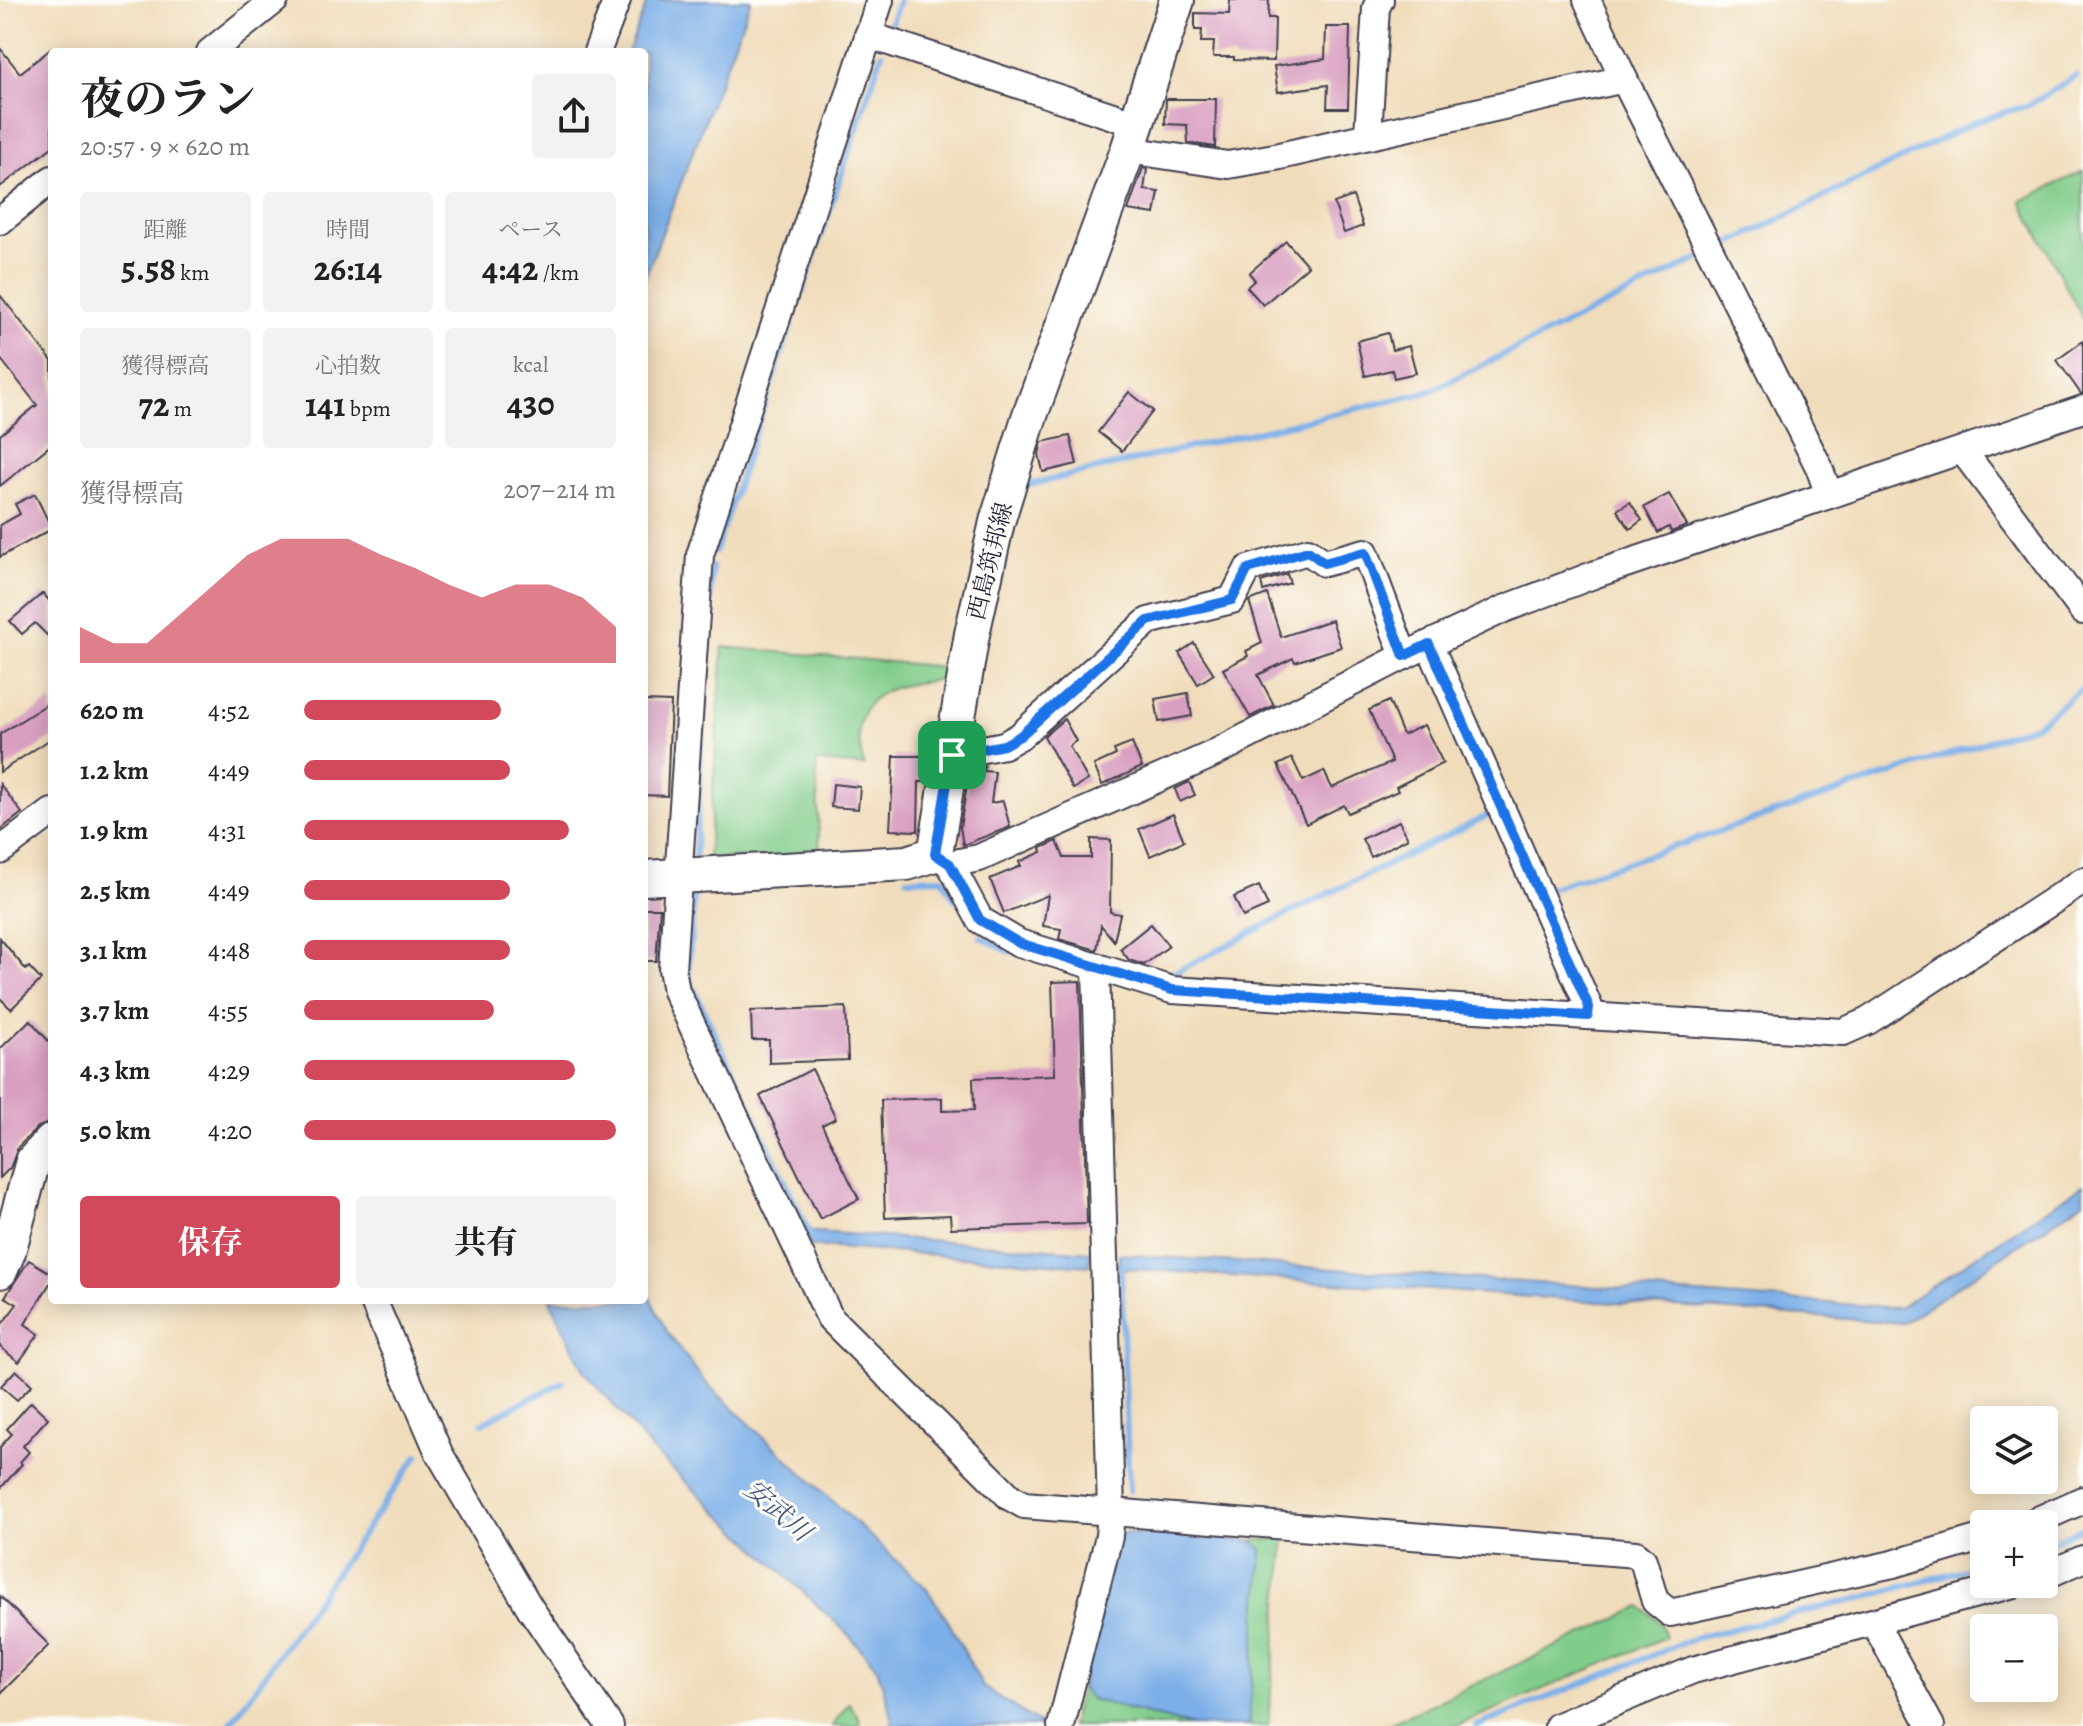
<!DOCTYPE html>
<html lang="ja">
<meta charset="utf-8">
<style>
:root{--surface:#fff;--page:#f2f2f2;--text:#222;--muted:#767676;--accent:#d1495b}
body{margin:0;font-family:Alegreya,"Noto Serif JP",serif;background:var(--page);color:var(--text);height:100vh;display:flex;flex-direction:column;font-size:30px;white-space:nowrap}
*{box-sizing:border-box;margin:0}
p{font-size:26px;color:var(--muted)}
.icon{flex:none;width:44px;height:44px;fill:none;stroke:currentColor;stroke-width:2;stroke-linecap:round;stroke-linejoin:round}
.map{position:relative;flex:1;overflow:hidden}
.panel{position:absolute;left:48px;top:48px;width:600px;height:1256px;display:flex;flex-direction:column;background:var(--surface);border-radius:8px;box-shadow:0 4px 20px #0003}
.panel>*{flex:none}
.fabs{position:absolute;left:1970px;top:1406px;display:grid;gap:16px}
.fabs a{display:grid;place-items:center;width:88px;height:88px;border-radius:8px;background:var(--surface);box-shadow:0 4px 20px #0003;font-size:40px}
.pin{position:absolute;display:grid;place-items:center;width:68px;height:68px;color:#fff;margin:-34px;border-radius:16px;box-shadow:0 4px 12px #0006}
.round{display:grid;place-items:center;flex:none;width:84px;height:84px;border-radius:8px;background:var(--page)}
.headline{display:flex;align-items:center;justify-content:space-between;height:136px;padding:0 32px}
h1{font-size:44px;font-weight:700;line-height:60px}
.metrics{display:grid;grid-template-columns:repeat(3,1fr);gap:12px;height:136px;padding:8px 32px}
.metrics div{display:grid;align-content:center;border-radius:8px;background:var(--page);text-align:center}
.metrics b{font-size:34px;font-weight:700}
.metrics small{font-size:22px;font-weight:400}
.metrics p{font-size:22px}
.chart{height:224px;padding:16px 32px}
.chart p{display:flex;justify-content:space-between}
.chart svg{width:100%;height:144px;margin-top:8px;fill:var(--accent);opacity:.7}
.cta{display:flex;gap:16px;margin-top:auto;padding:16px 32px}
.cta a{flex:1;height:92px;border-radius:8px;background:var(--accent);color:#fff;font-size:32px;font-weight:700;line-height:92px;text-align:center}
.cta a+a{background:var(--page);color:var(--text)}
ul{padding:0 32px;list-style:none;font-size:26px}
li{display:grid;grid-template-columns:128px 96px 1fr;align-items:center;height:60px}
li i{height:20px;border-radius:10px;background:var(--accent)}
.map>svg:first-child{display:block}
</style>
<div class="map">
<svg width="2083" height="1726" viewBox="0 0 2083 1726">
<rect width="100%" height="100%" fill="#fdfcf7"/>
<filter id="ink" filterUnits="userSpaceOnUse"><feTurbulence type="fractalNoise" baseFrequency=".0125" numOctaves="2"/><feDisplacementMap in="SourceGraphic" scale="16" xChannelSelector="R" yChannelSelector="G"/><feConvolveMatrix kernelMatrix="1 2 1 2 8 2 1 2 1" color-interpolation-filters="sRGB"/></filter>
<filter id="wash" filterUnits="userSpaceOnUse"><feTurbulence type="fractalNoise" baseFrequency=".006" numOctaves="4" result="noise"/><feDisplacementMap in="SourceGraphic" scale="32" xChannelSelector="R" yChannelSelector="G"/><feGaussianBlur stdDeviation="1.8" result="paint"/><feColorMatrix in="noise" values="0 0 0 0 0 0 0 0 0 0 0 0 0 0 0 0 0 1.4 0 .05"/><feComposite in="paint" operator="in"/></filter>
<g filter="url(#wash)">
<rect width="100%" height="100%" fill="#f0dcba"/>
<g fill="#80cc8a" stroke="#517762" stroke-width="2">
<polygon points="2083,171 2083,319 2021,201"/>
<path d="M723,647L945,667L943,679C908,685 865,684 859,729C857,740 862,755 864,766L816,762L820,859L708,858Z"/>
<polygon points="1285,1538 1268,1726 1248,1726 1262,1549 1252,1541"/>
<polygon points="1641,1607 1661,1623 1666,1637 1456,1726 1385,1726"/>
<polygon points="1081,1688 1091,1699 1193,1726 1071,1726"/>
<polygon points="849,1703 860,1720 859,1726 832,1726"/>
</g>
<g fill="#7cafe8" stroke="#4f6892" stroke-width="2">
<polygon points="648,0 751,0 644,280 644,52 628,52"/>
<polygon points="2083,1185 2083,1202 1903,1323 1118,1268 1119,1254 1899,1308"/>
<polygon points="804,1231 1090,1252 1089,1266 810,1246"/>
<polygon points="644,1285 667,1332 706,1383 926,1588 947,1619 983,1687 1043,1726 892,1726 892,1716 877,1668 849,1635 655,1453 584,1371 550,1300 644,1300"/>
<polygon points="1119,1533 1252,1541 1262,1549 1248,1726 1193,1726 1091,1699 1081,1688"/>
</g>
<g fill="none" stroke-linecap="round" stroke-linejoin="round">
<g stroke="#7cafe8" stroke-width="6">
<polyline points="888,33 899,0"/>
<polyline points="1723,247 1977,121 2029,105 2076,76"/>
<polyline points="1020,487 1428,392 1698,259"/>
<polyline points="715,552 882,53"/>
<polyline points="695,855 712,567"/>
<polyline points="907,879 942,878 955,900"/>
<polyline points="1547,886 1548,889 2036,725 2083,688"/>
<polyline points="694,890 688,977 809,1232"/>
<polyline points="981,937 1010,952"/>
<polyline points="1164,978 1289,913 1493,813"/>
<polyline points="1121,1268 1129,1491"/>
<polyline points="482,1423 563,1382"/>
<polyline points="2044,1546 2083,1527"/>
<polyline points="229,1726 418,1455"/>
<polyline points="1477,1726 1695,1638 1866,1597 1984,1564"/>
</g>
</g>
<g id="blocks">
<g fill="#d99fc1">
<polygon points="1230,0 1269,0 1268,18 1275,18 1274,61 1234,60 1234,57 1213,57 1214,42 1201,42 1202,30 1195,30 1195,13 1229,14"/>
<polygon points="1326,27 1350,27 1348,108 1327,108 1328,85 1278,92 1274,66 1325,59"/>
<polygon points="0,48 20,73 52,48 52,147 0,187"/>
<polygon points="1166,99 1216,99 1215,147 1188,143 1187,125 1165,124"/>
<polygon points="1143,168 1147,169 1144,190 1159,192 1155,214 1128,210"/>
<polygon points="1353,196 1363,226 1344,233 1334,203"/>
<polygon points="1286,241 1308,266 1263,305 1247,287 1255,280 1249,273"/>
<polygon points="0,295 52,361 52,444 0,486 0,435 37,405 0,358"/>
<polygon points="1388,333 1392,350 1409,346 1416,373 1394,378 1392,370 1365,376 1357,341"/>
<polygon points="2083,341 2083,393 2081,394 2057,360"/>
<polygon points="1129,392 1153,411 1122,451 1098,432"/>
<polygon points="1070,436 1077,464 1043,472 1039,454 1042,442"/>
<polygon points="35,494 52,529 0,557 0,525 20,514 15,504"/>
<polygon points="1669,494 1687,526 1671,532 1669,527 1658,533 1644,507"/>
<polygon points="1630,502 1642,520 1630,529 1617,510"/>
<polygon points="1287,574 1290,583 1263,591 1261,582"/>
<polygon points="43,593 52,604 52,640 35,623 22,634 10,621"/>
<polygon points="1267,594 1281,637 1332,620 1341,647 1295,662 1293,658 1258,675 1274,705 1250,717 1223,669 1248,656 1246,651 1262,643 1249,601"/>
<polygon points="1194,643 1214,674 1198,684 1179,653"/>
<polygon points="1188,693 1192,716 1159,722 1155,699"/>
<polygon points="52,701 52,738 0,772 0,734"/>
<polygon points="644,701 671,702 667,796 644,795"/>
<polygon points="1389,701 1403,735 1424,725 1443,763 1396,787 1398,791 1348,813 1344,805 1306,824 1278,765 1292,758 1303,781 1324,771 1332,788 1392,762 1369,710"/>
<polygon points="1064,719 1076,741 1069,746 1088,780 1073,789 1044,736"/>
<polygon points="1132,743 1142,767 1102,785 1094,765 1116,755 1114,750"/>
<polygon points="894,756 931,756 927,782 919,782 918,831 890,830"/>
<polygon points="985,766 984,771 995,772 991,803 1003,801 1010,827 963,845 960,827 970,768"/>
<polygon points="1189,782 1195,795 1180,802 1175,789"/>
<polygon points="0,784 22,813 0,830"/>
<polygon points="833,784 860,787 858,809 831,807"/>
<polygon points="1173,814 1184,841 1150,856 1139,829"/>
<polygon points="1399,821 1408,838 1371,857 1362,839"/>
<polygon points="1091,839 1111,840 1110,912 1120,914 1114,941 1101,925 1097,950 1059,939 1061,929 1043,926 1048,895 1004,913 990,879 1021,866 1019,862 1042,852 1041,848 1057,841 1064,858 1091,858"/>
<polygon points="1259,886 1268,906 1243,917 1234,897"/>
<polygon points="644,908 660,908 656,961 644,961"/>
<polygon points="1151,924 1169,946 1144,965 1129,960 1120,949"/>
<polygon points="0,938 26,970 29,967 41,980 11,1009 0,998"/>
<polygon points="1080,981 1087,1224 951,1228 950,1215 885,1218 881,1100 942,1098 942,1111 974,1110 973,1078 1055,1075 1052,982"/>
<polygon points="846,1007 848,1060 769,1063 769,1040 752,1040 751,1011"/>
<polygon points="30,1020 52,1045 52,1122 38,1127 18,1147 10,1168 0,1178 0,1049"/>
<polygon points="812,1069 836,1118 822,1125 859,1199 820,1219 760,1096"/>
<polygon points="29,1260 52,1274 52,1280 25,1324 39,1334 19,1362 0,1347 0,1327 17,1304 5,1297"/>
<polygon points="16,1370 32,1385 17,1400 1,1386"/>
<polygon points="31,1402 48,1418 23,1446 29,1452 20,1462 22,1464 0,1489 0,1447 12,1434 7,1429"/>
<polygon points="0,1596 49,1645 0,1694"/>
</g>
</g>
</g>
<g filter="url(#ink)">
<use href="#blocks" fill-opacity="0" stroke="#413e4e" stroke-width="2"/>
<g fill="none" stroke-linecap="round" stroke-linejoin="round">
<defs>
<g id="minor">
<polyline points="880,0 700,555 672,969 676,991 830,1318 1010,1497 1024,1505 1636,1554 1643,1560 1655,1601 1670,1613 1893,1564 1984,1537"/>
<polyline points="1587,0 1624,79 1819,467 1829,495"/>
<polyline points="868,35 1137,124"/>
<polyline points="210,52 275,0"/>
<polyline points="597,52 617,0"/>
<polyline points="1368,134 1376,8 1380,0"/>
<polyline points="1128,150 1228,165 1275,157 1624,79"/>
<polyline points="0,221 52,179"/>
<polyline points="1963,451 2083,611"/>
<polyline points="1429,644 1589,1007 1588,1016"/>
<polyline points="952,755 1004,745 1020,736 1148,621 1232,600 1248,569 1308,551 1324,563 1365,552 1404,656"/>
<polyline points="0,851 52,812"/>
<polyline points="935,854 950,864 980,920 1019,943 1172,990 1843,1032 1868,1021 2083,881"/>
<polyline points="950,864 979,858 1209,756 1404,656 1504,609 1596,574 2083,409"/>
<polyline points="373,1300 439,1453 530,1608 610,1726"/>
<polyline points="2029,1524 2083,1500"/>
<polyline points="2044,1576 2083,1559"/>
<polyline points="1874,1622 1931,1726"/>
<polyline points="1061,1726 1109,1536 1111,1512 1096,966"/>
<polyline points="1558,1726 1693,1670 2014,1584"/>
</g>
<g id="major">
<polyline points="644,878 907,863 935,854 972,634 997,522 1029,418 1128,150 1177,0"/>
<polyline points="0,1271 8,1252 33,1161 52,1141"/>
</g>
</defs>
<use href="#minor" stroke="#413e4e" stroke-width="30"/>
<use href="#major" stroke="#413e4e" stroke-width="38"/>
<use href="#minor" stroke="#fff" stroke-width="26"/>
<use href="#major" stroke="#fff" stroke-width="34"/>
</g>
</g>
<g fill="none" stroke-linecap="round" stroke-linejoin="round" filter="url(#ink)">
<defs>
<polygon id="route" points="1308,551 1324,563 1365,552 1404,656 1429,644 1589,1007 1588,1016 1172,990 1019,943 980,920 950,864 935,854 952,755 1004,745 1020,736 1148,621 1232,600 1248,569"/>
</defs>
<use href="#route" stroke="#fff" stroke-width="16"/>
<use href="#route" stroke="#1a73e8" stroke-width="10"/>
</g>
<g text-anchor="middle" stroke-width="6" stroke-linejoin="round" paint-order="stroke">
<g font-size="24" fill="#22223b" stroke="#fdfcf7">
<text transform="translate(990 561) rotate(-76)" y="8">西島筑邦線</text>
</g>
<g font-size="26" font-style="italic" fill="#465a80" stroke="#fdfcf7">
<text transform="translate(778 1510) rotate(41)" y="9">安武川</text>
</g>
</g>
</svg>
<div class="fabs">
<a><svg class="icon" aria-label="layers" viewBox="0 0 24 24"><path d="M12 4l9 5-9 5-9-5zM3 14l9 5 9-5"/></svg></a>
<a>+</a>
<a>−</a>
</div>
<div class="pin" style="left:952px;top:755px;background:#1e9e55"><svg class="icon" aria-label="arrive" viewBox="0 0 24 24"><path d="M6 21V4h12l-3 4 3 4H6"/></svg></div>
<section class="panel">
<div class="headline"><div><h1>夜のラン</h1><p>20:57 · 9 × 620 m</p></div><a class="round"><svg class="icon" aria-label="share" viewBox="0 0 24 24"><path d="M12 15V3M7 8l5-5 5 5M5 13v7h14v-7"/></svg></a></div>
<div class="metrics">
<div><p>距離</p><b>5.58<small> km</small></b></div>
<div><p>時間</p><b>26:14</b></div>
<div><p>ペース</p><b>4:42<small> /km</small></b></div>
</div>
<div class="metrics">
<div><p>獲得標高</p><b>72<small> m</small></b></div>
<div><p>心拍数</p><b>141<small> bpm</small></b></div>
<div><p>kcal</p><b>430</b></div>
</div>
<div class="chart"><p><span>獲得標高</span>207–214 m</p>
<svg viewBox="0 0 160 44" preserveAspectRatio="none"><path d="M0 44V33L10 38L20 38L30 29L40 20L50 11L60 6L70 6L80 6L90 11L100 15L110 20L120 24L130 20L140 20L150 24L160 33V44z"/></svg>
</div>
<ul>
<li><b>620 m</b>4:52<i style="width:63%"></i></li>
<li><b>1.2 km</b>4:49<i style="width:66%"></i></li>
<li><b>1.9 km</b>4:31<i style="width:85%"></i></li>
<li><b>2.5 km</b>4:49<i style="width:66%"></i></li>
<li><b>3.1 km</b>4:48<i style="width:66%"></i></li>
<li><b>3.7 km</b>4:55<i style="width:61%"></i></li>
<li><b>4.3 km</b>4:29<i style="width:87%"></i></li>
<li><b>5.0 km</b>4:20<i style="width:100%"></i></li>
</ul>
<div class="cta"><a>保存</a><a>共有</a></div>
</section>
</div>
